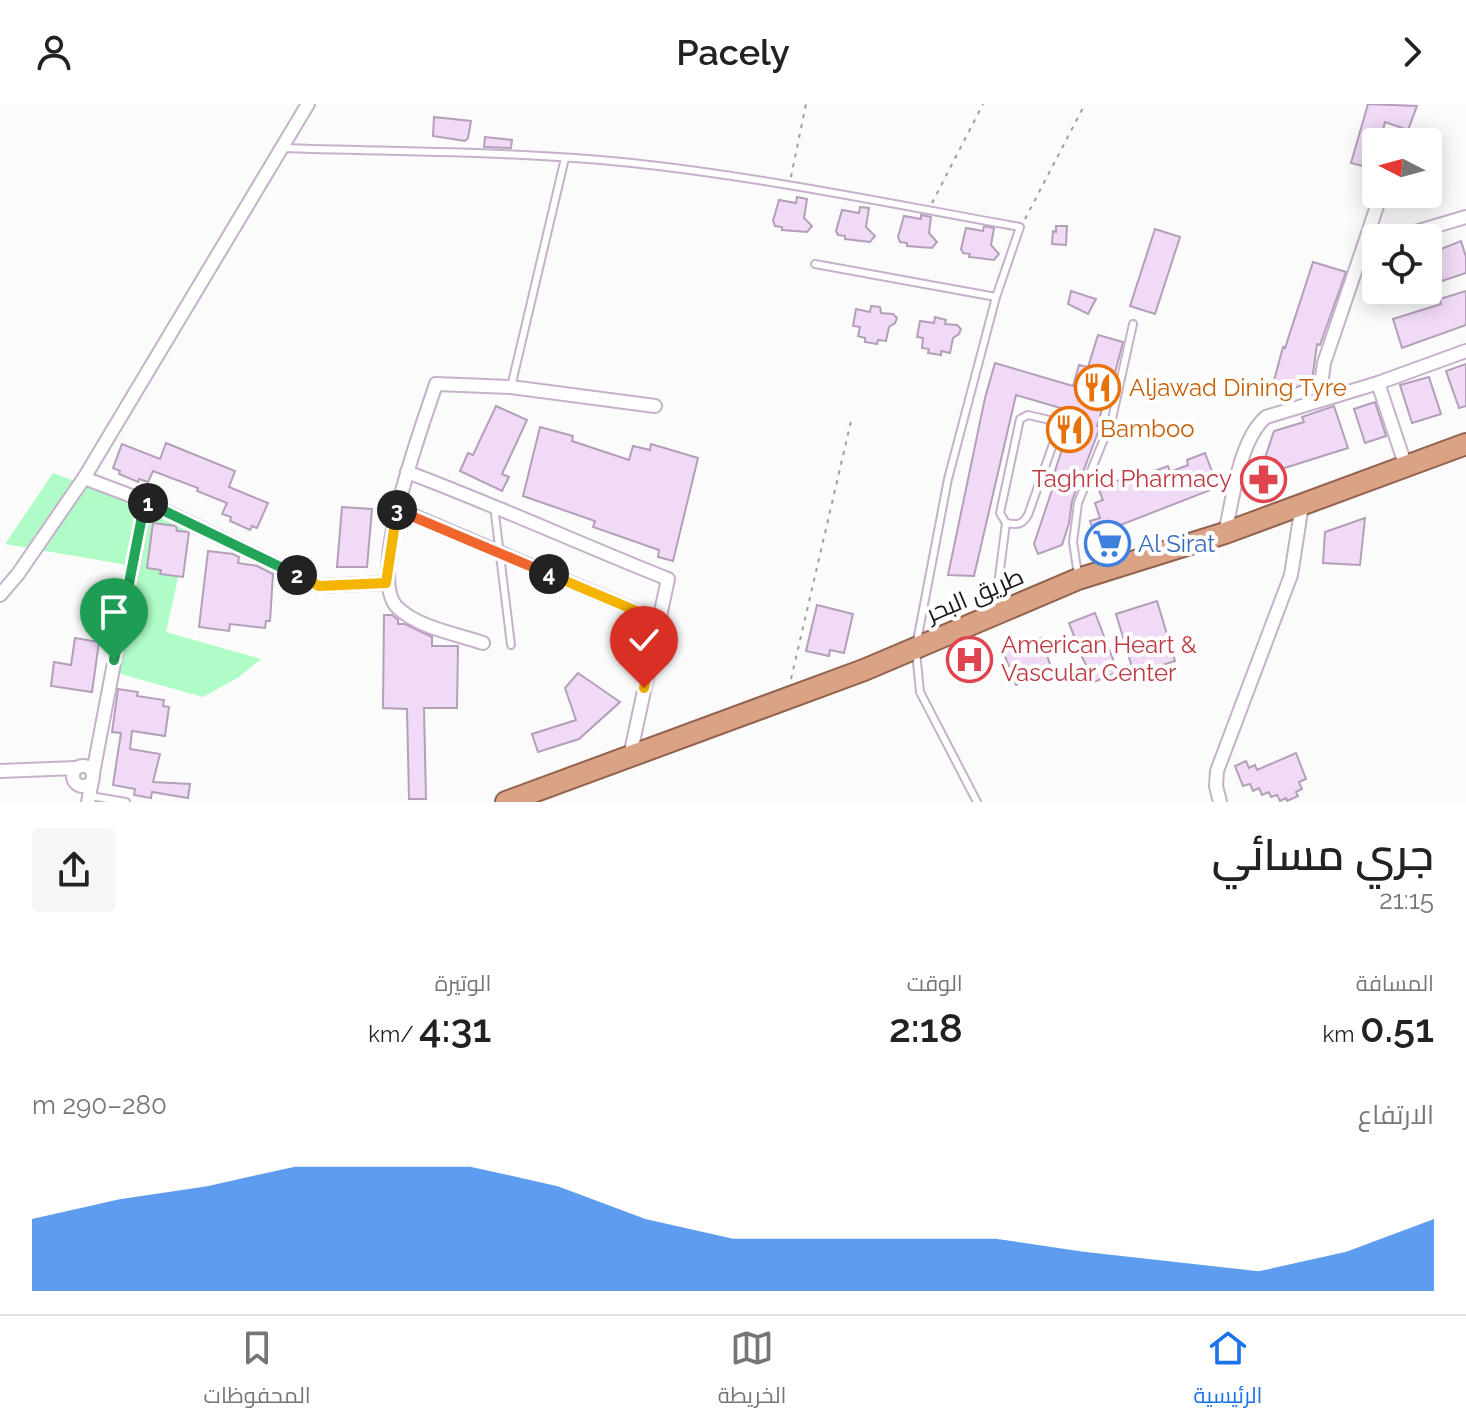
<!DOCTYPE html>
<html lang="ar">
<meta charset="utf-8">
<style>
:root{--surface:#fff;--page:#f6f6f6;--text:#222;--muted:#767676;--line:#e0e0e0;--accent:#1a73e8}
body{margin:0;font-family:Raleway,Cairo,sans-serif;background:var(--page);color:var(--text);direction:rtl;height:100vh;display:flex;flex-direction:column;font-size:30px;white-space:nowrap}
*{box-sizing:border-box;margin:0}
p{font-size:26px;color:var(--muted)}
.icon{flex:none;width:44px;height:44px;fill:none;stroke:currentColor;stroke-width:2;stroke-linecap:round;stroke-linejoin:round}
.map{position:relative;height:698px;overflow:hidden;direction:ltr}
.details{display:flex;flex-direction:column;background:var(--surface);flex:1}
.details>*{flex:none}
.needle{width:52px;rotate:276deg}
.controls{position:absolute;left:1362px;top:24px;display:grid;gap:16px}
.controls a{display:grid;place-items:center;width:80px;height:80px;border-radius:8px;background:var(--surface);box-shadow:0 4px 20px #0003;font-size:40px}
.pin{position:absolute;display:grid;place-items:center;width:68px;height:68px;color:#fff;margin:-82px -34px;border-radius:50% 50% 50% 0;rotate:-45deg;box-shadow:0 0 8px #0007}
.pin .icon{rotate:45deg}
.km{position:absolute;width:40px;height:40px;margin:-20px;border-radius:50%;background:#222;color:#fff;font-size:22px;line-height:40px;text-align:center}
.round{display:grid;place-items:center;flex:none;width:84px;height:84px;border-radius:8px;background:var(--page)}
.headline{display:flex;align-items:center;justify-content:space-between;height:136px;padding:0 32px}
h1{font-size:44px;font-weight:600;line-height:60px}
.figures{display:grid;grid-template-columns:repeat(3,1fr);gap:12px;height:136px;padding:8px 32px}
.figures div{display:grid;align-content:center}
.figures b{font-size:40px;font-weight:600}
.figures small{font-size:22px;font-weight:400}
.figures p{font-size:22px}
.chart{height:224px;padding:16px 32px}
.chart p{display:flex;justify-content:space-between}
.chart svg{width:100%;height:144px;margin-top:8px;fill:var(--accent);opacity:.7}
header{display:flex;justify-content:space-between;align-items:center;height:104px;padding:0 32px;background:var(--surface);font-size:36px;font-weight:600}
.tabs{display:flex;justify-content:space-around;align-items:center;height:112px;border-top:2px solid var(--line);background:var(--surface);font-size:22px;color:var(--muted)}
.tabs a{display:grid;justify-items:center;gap:4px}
.tabs .current{color:var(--accent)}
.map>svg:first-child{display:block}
</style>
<header><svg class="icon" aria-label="forward" viewBox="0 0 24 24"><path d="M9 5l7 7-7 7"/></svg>Pacely<svg class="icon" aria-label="person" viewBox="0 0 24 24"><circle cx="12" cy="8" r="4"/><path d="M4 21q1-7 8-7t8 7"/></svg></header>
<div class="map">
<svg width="1466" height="698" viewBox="0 0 1466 698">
<rect width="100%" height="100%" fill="#fbfbfb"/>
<polygon fill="#affcc7" points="53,369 190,420 166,528 261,555 239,573 203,593 110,567 127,461 5,440"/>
<g fill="#f0daf5" stroke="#b49fb9" stroke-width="2">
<polygon points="1368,0 1417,2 1408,26 1385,18 1380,38 1376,38 1376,59 1372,58 1371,64 1351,59"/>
<polygon points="434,13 471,17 468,34 465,37 433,32"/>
<polygon points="485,33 512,36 511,44 484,43"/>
<polygon points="797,93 807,95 804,114 812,122 807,128 782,126 782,123 775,122 773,117 779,96 796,99"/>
<polygon points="860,103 869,104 866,123 875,132 870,138 845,135 845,132 838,131 836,127 842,106 859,109"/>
<polygon points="921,111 931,113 929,129 937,138 932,144 907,142 907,139 900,138 898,133 904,112 921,115"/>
<polygon points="984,122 994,124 991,141 999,150 994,156 969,153 970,150 963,149 961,145 966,124 983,127"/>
<polygon points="1056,122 1067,122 1066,141 1052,140 1053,127 1056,128"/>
<polygon points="1155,125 1180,133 1155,210 1130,202"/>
<polygon points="1461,137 1466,153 1466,169 1442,177 1440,172 1435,173 1428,150"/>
<polygon points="1313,158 1346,168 1320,241 1317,240 1312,277 1285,288 1272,284 1283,243 1285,244"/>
<polygon points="1071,187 1096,195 1088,210 1068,200"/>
<polygon points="1466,187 1466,221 1402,244 1393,215 1441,200 1440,195"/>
<polygon points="871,202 880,203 881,209 893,210 897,214 895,219 889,223 886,237 878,236 877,240 865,238 865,234 858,232 860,223 853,222 856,205 870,208"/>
<polygon points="935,213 946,216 945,220 957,221 961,225 959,230 953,234 950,249 941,247 941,251 928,249 929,245 922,244 923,234 917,233 920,217 934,219"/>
<polygon points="1098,231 1123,238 1107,299 1104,298 1097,322 1100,323 1072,397 1069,419 1062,441 1038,450 1034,440 1057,371 1054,370 1074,308 1016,291 974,472 948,471 985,294 995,259 1073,282 1079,261 1088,263"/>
<polygon points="1466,260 1466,302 1459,304 1446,267"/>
<polygon points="1429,273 1441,310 1412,319 1400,281"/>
<polygon points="1375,298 1386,332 1365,339 1354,305"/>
<polygon points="496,302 527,316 502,370 509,373 502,387 460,367 468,349 473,351"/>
<polygon points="1334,302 1348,344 1275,367 1273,362 1266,365 1264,357 1274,327 1304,318 1302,313"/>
<polygon points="540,323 573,332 572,337 629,356 633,342 650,346 651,340 698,354 673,457 658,453 659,446 593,423 595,417 523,392"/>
<polygon points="166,339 235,367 229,383 268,399 257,424 252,422 250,426 230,417 231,413 222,410 227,399 197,387 198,384 153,367 148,378 139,375 138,378 119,370 120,367 113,364 122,340 160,355"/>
<polygon points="1205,349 1218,383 1095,431 1090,417 1100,414 1095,399 1103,396 1098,384 1132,371 1135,381 1156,373 1154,367 1168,362 1170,368 1188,361 1187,356"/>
<polygon points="342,403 372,405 367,463 337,463"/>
<polygon points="1365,414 1360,461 1323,459 1325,428"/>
<polygon points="153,419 176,422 177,427 189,428 183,473 160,470 161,466 147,464"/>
<polygon points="208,447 233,450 239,453 238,459 257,462 273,470 270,517 266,517 265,524 230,520 229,527 199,523"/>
<polygon points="1157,497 1175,557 1134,570 1116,510"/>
<polygon points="817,501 853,510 844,549 830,546 829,552 806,547"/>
<polygon points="1095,509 1118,568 1094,578 1082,553 1086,551 1080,535 1076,537 1069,519"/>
<polygon points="384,511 392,511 398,516 398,520 405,520 432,533 432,542 458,542 457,604 424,604 426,695 409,695 407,605 383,604"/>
<polygon points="75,534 99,538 92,588 51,582 54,558 71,561"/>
<polygon points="1041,534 1051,563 1023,574 1024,578 1016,581 1003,547"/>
<polygon points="578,569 620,598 579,635 538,648 532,630 576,616 565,584"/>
<polygon points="118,585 138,588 137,592 164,596 163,602 169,603 165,632 132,627 130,645 160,650 153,678 190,680 188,694 152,688 151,694 134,691 135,685 113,681 121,629 112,628"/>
<polygon points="1296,649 1306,675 1299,678 1302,685 1296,688 1298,692 1287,697 1286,694 1280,697 1277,691 1271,693 1269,688 1262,691 1259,684 1253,687 1250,680 1243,682 1235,662 1246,657 1249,664 1255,661 1257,666"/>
</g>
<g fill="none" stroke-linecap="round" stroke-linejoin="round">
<defs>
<g id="service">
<path d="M282,44C398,48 516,47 632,59C762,73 892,100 1020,123L996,193L948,375L917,537"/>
<polyline points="815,160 996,193"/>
<polyline points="511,283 565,54"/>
<path d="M1028,311L1054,317L1058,326L1028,411C1022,421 1018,421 1006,419L1000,409L1020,315Z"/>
<polyline points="494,402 511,541"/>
<polyline points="1078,471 1073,438 1078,399 1112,315 1133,220"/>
<polyline points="995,504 1006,419"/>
<polyline points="916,548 920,588 977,698"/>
<polyline points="90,692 126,698"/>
</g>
<g id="minor">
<polyline points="1395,134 1466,113"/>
<polyline points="1363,144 1381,90"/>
<polyline points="1378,279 1406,363"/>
<polyline points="1319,296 1324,259 1363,144 1376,140"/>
<path d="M407,368C495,401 580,440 668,475L630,652"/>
<polyline points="84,374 145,397 319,482 386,479"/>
<polyline points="398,405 658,516"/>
<path d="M1225,429C1233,395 1239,336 1266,313L1378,279L1466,247"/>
<polyline points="0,491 18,470 84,374 308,0"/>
<path d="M483,539C457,530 419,524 398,504C365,474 423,320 436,280L511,283L655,302"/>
<circle cx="83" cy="672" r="10"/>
<polyline points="0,667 76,664"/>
<polyline points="93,669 145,397"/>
<polyline points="88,698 92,677"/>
<polyline points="1220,698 1216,682 1217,667 1291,471 1302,401"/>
</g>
<polyline id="trunk" points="506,698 864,566 1078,475 1225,429 1466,340"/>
</defs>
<use href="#service" stroke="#c6b1cb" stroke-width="10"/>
<use href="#minor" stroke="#c6b1cb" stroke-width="16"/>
<use href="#trunk" stroke="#92624d" stroke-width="24"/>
<g stroke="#a09da1" stroke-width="2" stroke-dasharray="4 6" stroke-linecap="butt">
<polyline points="791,73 806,0"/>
<polyline points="932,99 983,0"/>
<polyline points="1025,115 1085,0"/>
<polyline points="791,575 852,313"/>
</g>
<use href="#service" stroke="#fff" stroke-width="6"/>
<use href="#minor" stroke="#fff" stroke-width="12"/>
<use href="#trunk" stroke="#dba386" stroke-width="20"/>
</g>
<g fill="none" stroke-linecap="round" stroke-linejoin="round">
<defs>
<polyline id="split-1" points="114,556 145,397 148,399"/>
<polyline id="split-2" points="148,399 297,471"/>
<polyline id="split-3" points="297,471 319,482 386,479 397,406"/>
<polyline id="split-4" points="397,406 549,470"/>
<polyline id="split-5" points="549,470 658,516 644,584"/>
</defs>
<use href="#split-1" stroke="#fff" stroke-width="16"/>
<use href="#split-2" stroke="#fff" stroke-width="16"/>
<use href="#split-3" stroke="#fff" stroke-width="16"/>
<use href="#split-4" stroke="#fff" stroke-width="16"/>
<use href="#split-5" stroke="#fff" stroke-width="16"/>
<use href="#split-1" stroke="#22a559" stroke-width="10"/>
<use href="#split-2" stroke="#22a559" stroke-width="10"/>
<use href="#split-3" stroke="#f5b400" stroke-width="10"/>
<use href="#split-4" stroke="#f0652b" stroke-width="10"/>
<use href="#split-5" stroke="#f5b400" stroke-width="10"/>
</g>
<defs>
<symbol id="restaurant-ring" viewBox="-11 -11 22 22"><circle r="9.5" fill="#fff" stroke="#e8710a" stroke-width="1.5"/><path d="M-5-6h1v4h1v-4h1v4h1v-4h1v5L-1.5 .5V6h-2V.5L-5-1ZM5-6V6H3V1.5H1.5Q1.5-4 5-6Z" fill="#e8710a"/></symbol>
<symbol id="pharmacy-ring" viewBox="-11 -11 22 22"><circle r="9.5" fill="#fff" stroke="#e0444e" stroke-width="1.5"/><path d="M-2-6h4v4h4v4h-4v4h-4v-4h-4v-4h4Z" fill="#e0444e"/></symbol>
<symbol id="supermarket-ring" viewBox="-11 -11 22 22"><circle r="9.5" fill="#fff" stroke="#3f7fe0" stroke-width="1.5"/><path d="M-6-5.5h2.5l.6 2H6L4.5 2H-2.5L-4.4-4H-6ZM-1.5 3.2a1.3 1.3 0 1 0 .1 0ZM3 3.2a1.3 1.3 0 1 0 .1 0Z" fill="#3f7fe0"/></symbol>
<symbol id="hospital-ring" viewBox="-11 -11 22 22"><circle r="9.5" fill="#fff" stroke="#e0444e" stroke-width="1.5"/><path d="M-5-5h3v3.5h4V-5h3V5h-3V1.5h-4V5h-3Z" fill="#e0444e"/></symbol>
</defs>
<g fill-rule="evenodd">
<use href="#restaurant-ring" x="1072" y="258" width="51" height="51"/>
<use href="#restaurant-ring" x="1044" y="300" width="51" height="51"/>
<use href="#pharmacy-ring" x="1238" y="350" width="51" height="51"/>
<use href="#supermarket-ring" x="1082" y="414" width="51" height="51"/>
<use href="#hospital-ring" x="944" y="530" width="51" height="51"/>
</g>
<g text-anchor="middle" stroke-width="8" stroke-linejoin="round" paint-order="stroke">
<g font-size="24" fill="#c56008" stroke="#fff" text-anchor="start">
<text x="1129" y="292">Aljawad Dining Tyre</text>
<text x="1100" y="333">Bamboo</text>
</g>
<g font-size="24" fill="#be3a42" stroke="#fff" text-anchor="end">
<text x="1232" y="383">Taghrid Pharmacy</text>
<text x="1001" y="549" text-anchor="start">American Heart &amp;<tspan x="1001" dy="28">Vascular Center</tspan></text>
</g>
<g font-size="24" fill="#366cbe" stroke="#fff" text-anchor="start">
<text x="1138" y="448">Al Sirat</text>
</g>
<g font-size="24" fill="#1c141e" stroke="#fff">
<text transform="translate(975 491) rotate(-23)" y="8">طريق البحر</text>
</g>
</g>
</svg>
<div class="controls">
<a><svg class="needle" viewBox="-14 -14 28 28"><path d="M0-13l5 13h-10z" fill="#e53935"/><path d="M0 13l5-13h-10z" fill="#767676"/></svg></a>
<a><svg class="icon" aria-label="locate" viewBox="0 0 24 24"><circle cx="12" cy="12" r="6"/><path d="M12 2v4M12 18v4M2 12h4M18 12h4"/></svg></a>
</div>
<div class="pin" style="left:114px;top:556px;background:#1e9e55"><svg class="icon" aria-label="arrive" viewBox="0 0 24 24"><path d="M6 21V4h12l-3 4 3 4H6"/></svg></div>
<div class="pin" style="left:644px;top:584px;background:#d93025"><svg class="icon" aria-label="check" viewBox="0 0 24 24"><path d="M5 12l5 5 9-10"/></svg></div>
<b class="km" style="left:148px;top:399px">1</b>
<b class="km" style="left:297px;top:471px">2</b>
<b class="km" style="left:397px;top:406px">3</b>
<b class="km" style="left:549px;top:470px">4</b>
</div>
<section class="details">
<div class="headline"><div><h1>جري مسائي</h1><p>21:15</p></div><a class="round"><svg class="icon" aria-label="share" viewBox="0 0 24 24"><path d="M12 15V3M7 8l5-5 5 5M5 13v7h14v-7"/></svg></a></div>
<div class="figures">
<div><p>المسافة</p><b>0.51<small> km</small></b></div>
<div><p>الوقت</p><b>2:18</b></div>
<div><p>الوتيرة</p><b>4:31<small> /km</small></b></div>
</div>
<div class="chart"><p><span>الارتفاع</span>280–290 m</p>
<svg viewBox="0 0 160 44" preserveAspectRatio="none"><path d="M0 44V22L10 16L20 12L30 6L40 6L50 6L60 12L70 22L80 28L90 28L100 28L110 28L120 32L130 35L140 38L150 32L160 22V44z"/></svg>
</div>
</section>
<nav class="tabs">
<a class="current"><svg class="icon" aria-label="home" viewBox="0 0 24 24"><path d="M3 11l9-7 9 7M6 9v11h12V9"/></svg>الرئيسية</a>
<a><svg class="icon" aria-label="map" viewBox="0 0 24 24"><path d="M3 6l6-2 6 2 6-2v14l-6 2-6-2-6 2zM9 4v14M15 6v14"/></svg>الخريطة</a>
<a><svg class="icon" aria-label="saved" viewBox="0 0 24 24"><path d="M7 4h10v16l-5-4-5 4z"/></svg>المحفوظات</a>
</nav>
